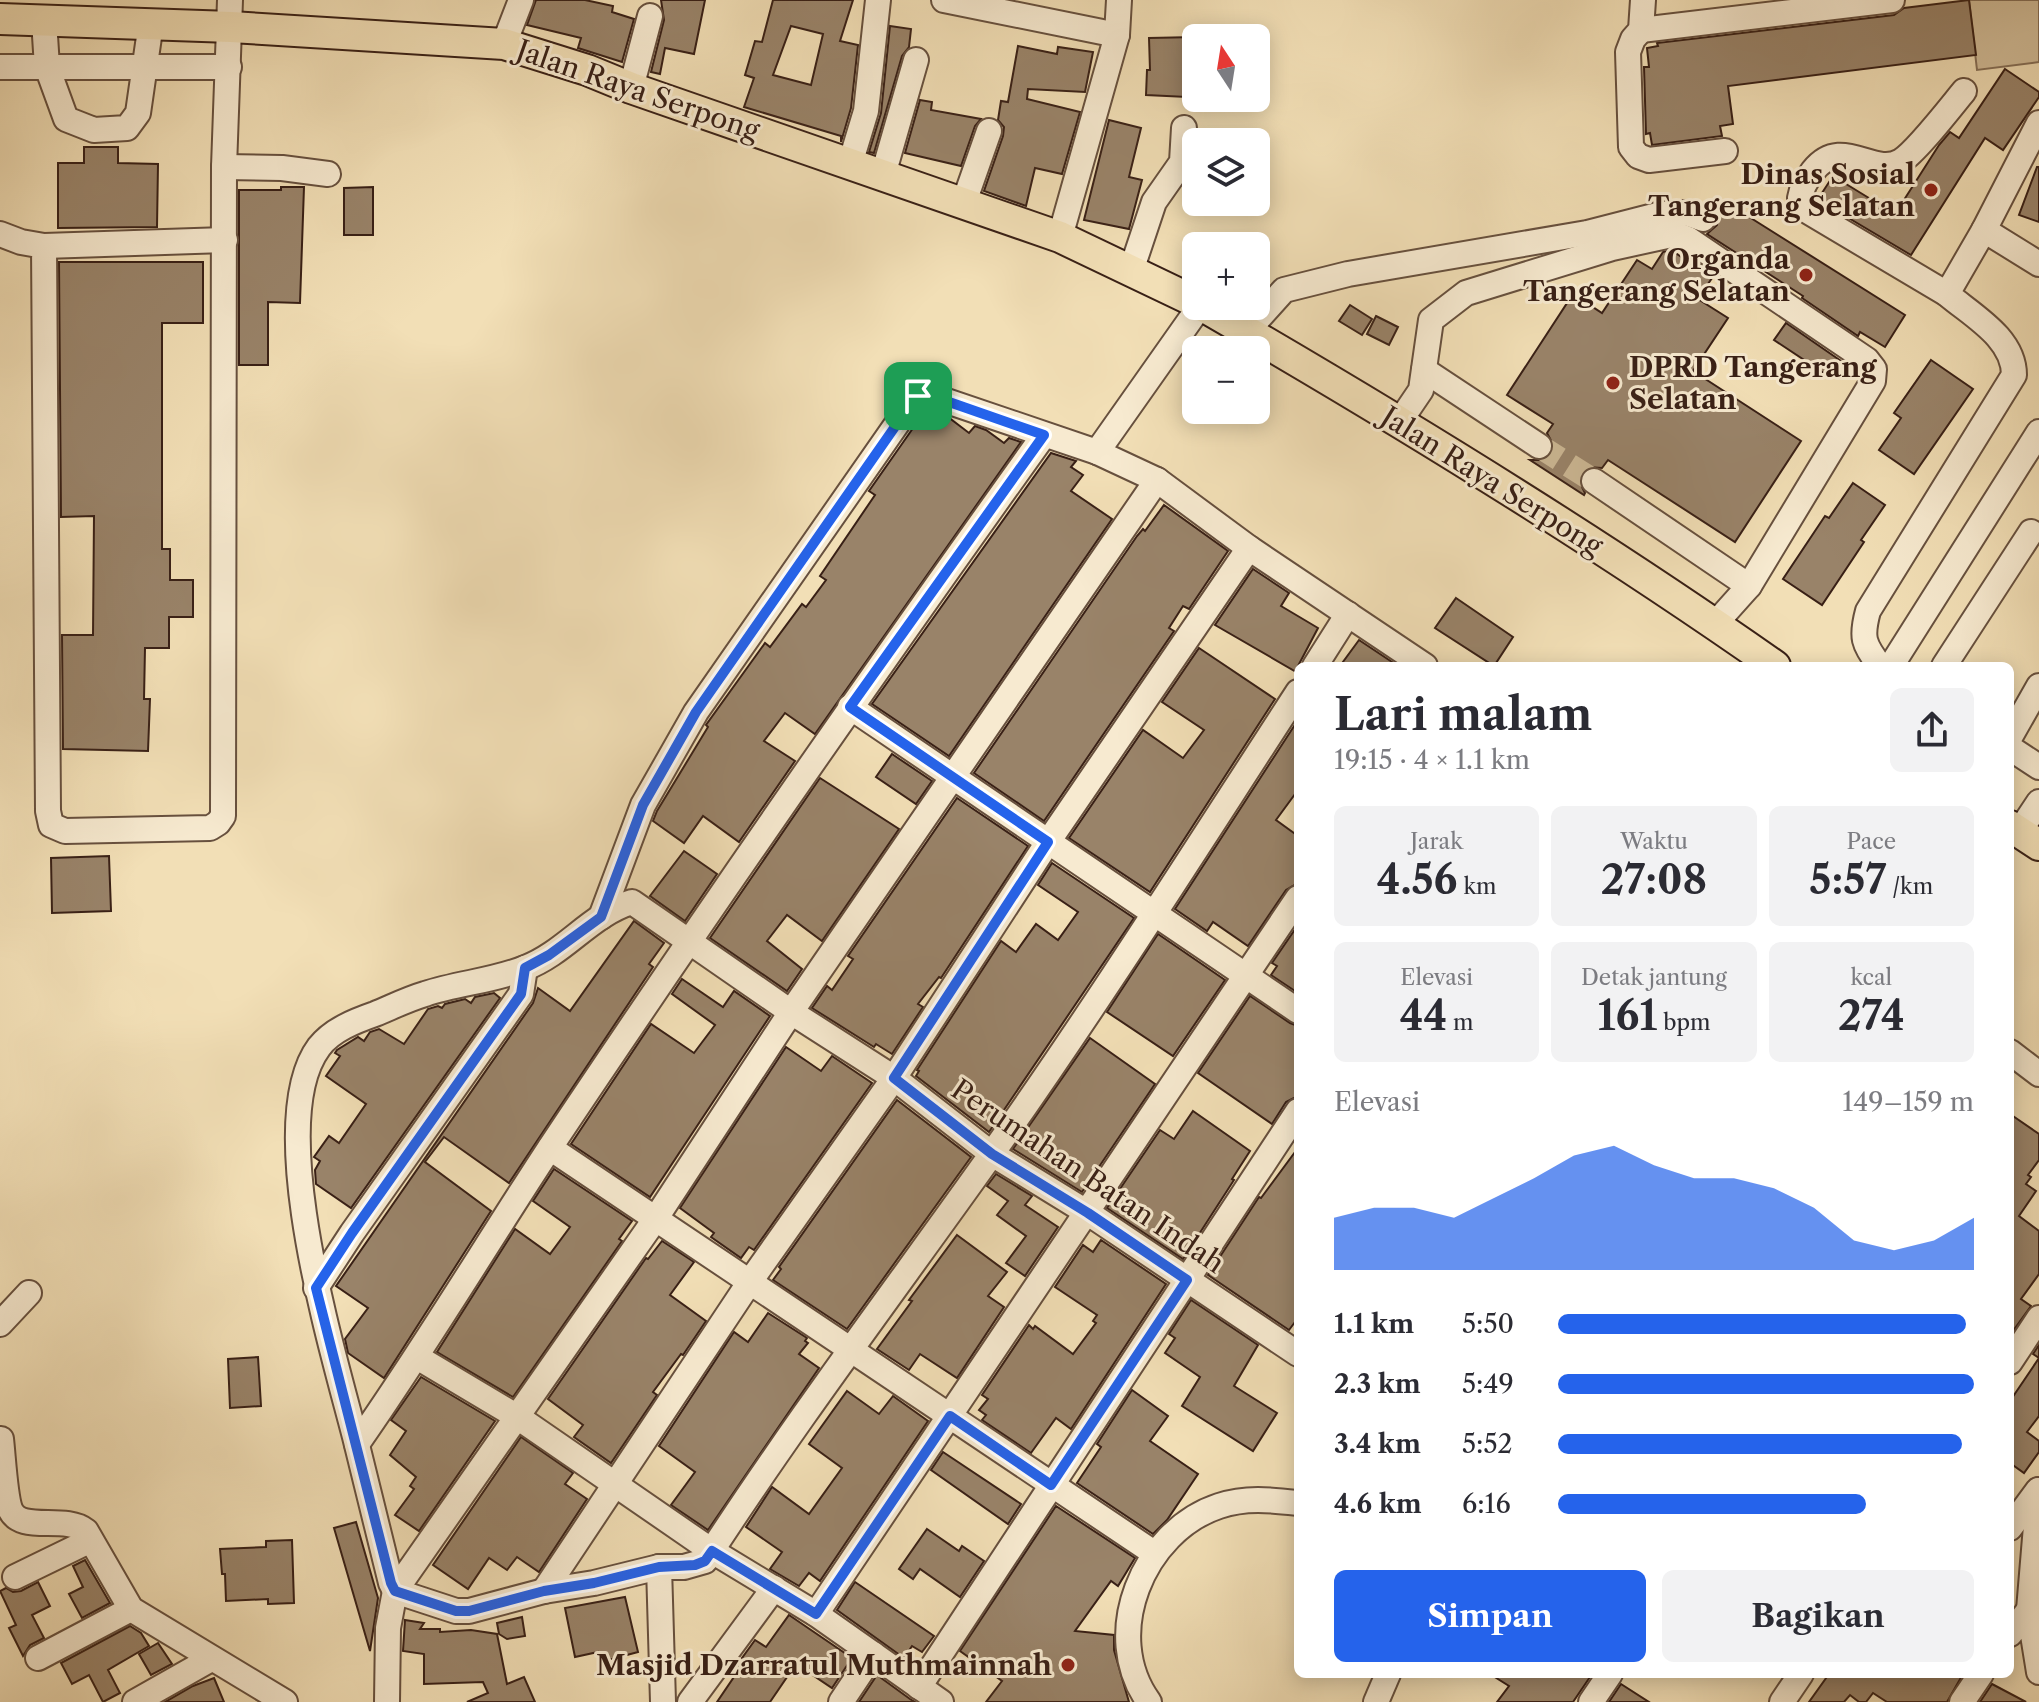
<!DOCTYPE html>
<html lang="id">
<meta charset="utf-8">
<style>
:root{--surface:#fff;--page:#f2f2f3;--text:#2b2b33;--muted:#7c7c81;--accent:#2563eb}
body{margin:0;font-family:"Libre Caslon Text",serif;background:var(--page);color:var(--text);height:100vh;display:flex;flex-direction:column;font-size:30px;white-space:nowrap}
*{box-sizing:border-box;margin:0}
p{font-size:26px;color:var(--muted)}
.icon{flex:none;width:44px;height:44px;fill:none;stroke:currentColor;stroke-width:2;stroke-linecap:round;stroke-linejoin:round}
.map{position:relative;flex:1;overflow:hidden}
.drawer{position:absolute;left:1294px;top:662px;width:720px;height:1016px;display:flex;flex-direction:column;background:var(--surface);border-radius:12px;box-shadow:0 4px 20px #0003}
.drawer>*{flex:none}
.needle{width:52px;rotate:348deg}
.tools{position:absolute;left:1182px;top:24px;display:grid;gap:16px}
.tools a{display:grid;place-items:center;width:88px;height:88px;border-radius:12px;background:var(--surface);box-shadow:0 4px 20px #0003;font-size:40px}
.pin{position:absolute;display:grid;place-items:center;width:68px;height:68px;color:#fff;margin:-34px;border-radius:16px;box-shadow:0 4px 12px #0006}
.round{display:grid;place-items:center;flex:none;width:84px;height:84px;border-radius:12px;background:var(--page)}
.head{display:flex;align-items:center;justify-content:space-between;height:136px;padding:0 40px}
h1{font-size:44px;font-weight:700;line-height:60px}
.metrics{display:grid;grid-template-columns:repeat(3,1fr);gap:12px;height:136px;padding:8px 40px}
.metrics div{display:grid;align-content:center;border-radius:12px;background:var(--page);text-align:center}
.metrics b{font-size:40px;font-weight:700}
.metrics small{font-size:22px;font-weight:400}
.metrics p{font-size:22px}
.chart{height:224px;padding:16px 40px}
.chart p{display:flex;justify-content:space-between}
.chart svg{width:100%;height:144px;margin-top:8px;fill:var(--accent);opacity:.7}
.cta{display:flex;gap:16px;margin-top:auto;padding:16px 40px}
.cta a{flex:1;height:92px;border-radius:12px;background:var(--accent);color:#fff;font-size:32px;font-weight:700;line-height:92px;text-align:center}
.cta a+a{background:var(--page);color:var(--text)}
ul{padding:0 40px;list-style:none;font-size:26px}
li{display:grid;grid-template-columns:128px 96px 1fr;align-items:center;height:60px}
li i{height:20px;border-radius:10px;background:var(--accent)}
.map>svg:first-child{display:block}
</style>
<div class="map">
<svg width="2039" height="1702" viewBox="0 0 2039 1702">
<rect width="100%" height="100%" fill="#f2dfb6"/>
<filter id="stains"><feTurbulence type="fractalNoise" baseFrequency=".0025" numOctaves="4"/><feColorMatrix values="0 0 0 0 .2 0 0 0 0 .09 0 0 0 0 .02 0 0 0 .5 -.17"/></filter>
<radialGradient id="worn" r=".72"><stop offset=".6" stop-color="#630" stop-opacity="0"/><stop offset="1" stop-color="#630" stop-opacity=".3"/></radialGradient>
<polygon fill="#d3bf9b" stroke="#867058" stroke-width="2" points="1969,0 2039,0 2039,62 1977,70"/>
<g fill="#998369" stroke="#392016" stroke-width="2" fill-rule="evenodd">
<polygon points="536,0 585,0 613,6 612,12 634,19 622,62 578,48 581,38 527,25"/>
<polygon points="661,0 705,0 694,54 665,48 660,74 651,72 664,20"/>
<path d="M773,0H853L840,41L858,45L851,108L841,142V136L744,107L754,78L745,75L755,41L762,42ZM791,26L823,34L811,85L773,75Z"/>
<polygon points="1969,0 1976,55 1728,86 1733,124 1720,126 1722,136 1652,145 1650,133 1646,134 1644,67 1649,67 1647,48 1658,46 1657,43 1894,15 1904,8"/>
<polygon points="890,26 911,29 909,47 902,56 874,153 869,152 881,113"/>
<polygon points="1196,37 1196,67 1188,67 1187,97 1146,95 1147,70 1150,70 1149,38"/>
<polygon points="1018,46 1057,54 1058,47 1093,52 1085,92 1028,89 1027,99 1080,112 1062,174 1035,168 1026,206 984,191 1003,136 1004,127 998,120 1001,101 1008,102"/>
<polygon points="2005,69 2039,92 2039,97 2003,150 1985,138 1911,255 1820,201 1818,199 1833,176 1895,214 1939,145 1950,132 1959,138"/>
<polygon points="920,100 932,102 931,110 981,119 975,126 961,166 905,153"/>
<polygon points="1109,120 1141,128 1129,177 1142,180 1129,229 1084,220"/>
<polygon points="84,147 118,147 118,163 158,164 157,227 58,228 58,163 84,163"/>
<polygon points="2037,167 2039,167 2039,222 2019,215"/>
<polygon points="281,187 304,187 300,303 268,302 268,365 239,365 239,190 281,190"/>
<polygon points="373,187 373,235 344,235 344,188"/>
<polygon points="1727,203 1905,315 1885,347 1860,332 1858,336 1802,298 1803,296 1707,234 1717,225 1718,218"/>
<polygon points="1671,250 1689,262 1691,259 1714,275 1698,299 1728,318 1693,371 1801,441 1735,542 1608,460 1602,468 1588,467 1581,473 1579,481 1585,493 1584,495 1530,460 1545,460 1551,455 1554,446 1547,433 1553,424 1507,395 1573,294 1602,313 1637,260 1652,269 1663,252"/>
<polygon points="59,262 203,262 203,323 162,323 162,549 170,549 170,580 193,580 193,617 169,617 169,648 145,648 144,699 150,699 148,751 63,749 62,635 93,635 94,516 61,517"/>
<polygon points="1350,305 1372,319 1362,335 1339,321"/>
<polygon points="1376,316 1398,327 1389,345 1367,334"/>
<polygon points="1786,323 1841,361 1830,377 1774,340"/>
<polygon points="1931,360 1973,389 1914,474 1879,450 1901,418 1894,413"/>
<polygon points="925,411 940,421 944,416 948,417 969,433 975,426 986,430 1004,443 1009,438 1021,442 815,734 785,713 764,741 795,761 739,842 703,816 684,843 653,821 657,811 708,727 706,725 765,643 770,647 802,604 806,607 826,580 820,576 875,495 869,491"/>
<polygon points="1051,453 1076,461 1071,467 1083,475 1071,491 1112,519 949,756 872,704"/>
<polygon points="1853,483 1885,505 1861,540 1864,542 1822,605 1783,579 1825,516 1829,518"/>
<polygon points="1164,505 1228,551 1189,609 1183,606 1169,628 1174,631 1044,821 974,773 1137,536 1143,529 1145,531"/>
<polygon points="1253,569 1289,593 1281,606 1318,628 1298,666 1298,673 1215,625"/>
<polygon points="1456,598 1513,637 1494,666 1435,628"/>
<polygon points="1359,640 1398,666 1340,666"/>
<polygon points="1199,648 1275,699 1150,892 1069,838 1143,730 1183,758 1204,730 1162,702"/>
<polygon points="1298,720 1298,790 1276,820 1298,836 1298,883 1286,890 1248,946 1213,922 1207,931 1175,909"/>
<polygon points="892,754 932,781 916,804 876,777"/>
<polygon points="820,778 899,829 822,941 787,915 767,941 802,969 787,991 710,938"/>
<polygon points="957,798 1028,846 941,978 939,977 918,1004 923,1007 892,1054 876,1044 874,1047 812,1008 827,986 832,990 853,959 848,956"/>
<polygon points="684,851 717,874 685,921 650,896"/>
<polygon points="109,856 111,911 52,913 51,858"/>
<polygon points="1052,863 1134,918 989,1132 916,1076 919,1071 917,1070 1001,941 1016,952 1036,924 1058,940 1078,912 1038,885"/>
<polygon points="634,921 664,943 649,964 653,967 509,1183 444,1137 425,1162 491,1211 384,1378 348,1353 345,1339 368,1308 336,1286 533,1003 538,988 570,1011"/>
<polygon points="1298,925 1298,993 1271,975 1277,966 1272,963"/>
<polygon points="1158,934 1225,980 1173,1056 1107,1012"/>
<polygon points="682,979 723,1007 734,991 770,1016 650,1197 571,1144 651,1024 694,1053 715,1025 672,994"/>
<polygon points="494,993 500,998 351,1208 316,1184 315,1170 320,1161 314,1157 329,1136 339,1143 366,1104 326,1076 340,1056 335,1053 337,1050 358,1037 364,1041 370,1032 379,1029 404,1044 428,1009 438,1006 442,1008 445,1004 465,999 471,1003 475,997"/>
<polygon points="1250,996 1290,1023 1298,1026 1298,1096 1286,1102 1272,1124 1198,1073"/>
<polygon points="1090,1038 1155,1084 1082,1192 1013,1149"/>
<polygon points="786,1047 821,1071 832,1056 872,1083 754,1250 749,1247 741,1258 711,1237 714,1233 680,1208"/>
<polygon points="897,1100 971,1157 847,1329 773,1280 781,1269 779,1267"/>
<polygon points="1193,1111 1250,1151 1232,1179 1234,1180 1183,1259 1107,1208 1160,1130 1174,1139"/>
<polygon points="2010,1114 2039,1134 2039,1160 2028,1175 2031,1177 2026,1184 2036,1191 2019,1216 2039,1231 2039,1274 2021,1299 2031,1306 2010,1335"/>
<polygon points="1298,1148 1298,1318 1289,1330 1208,1275 1259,1197 1261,1198"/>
<polygon points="554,1169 632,1221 619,1239 622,1241 513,1397 437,1352 515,1229 550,1254 570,1227 533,1201"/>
<polygon points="996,1174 1032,1196 1025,1205 1058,1227 1025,1276 1006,1263 1026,1236 997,1215 1008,1201 987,1186"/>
<polygon points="957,1235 1007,1272 988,1296 1004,1307 957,1378 920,1354 909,1370 877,1349 912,1301 909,1300"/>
<polygon points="1101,1240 1166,1284 1071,1429 1056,1418 1031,1453 982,1420 986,1415 979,1410 988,1399 982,1395 1029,1325 1033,1329 1035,1326 1073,1354 1096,1323 1093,1321 1097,1315 1055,1287 1083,1245 1093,1252"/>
<polygon points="662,1241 694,1262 670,1295 706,1321 683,1355 681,1354 653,1392 657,1395 611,1463 574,1437 583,1425 548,1399 646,1258 648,1259"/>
<polygon points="1191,1300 1258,1345 1234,1386 1277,1413 1253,1451 1182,1406 1200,1377 1165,1353 1175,1338 1169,1334"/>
<polygon points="768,1313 807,1338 805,1341 808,1343 799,1354 819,1368 708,1530 671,1505 695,1472 659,1446 734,1332 748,1342"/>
<polygon points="2039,1345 2039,1416 2027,1432 2039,1441 2039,1452 2024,1473 2010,1463 2010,1401 2039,1358 2033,1354"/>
<polygon points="258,1357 261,1406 230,1408 228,1359"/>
<polygon points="421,1377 495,1421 419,1531 395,1515 414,1489 410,1486 416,1477 390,1455 406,1431 391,1420"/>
<polygon points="1132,1390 1168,1416 1150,1441 1198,1474 1167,1520 1153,1534 1077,1483 1101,1447 1097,1444"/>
<polygon points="847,1391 879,1414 893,1396 928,1421 820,1581 809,1573 799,1586 770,1569 782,1552 746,1527 772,1487 809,1514 842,1468 809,1444"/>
<polygon points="521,1437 573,1473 565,1484 587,1499 539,1572 517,1557 507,1570 489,1558 468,1589 433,1565"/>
<polygon points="943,1452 1021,1504 1008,1524 931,1470"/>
<polygon points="1056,1506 1135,1558 1118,1586 1111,1581 1075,1631 1114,1635 1114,1650 1129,1702 986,1702 1002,1681 960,1651"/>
<polygon points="356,1522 378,1598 370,1651 334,1528"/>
<polygon points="927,1529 959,1551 962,1546 984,1561 960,1597 920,1569 913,1579 899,1569"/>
<polygon points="292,1540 294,1603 268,1604 268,1599 226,1601 225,1574 222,1574 220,1549 266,1547 266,1541"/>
<polygon points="85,1560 110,1603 82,1618 69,1594 83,1587 73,1566"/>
<polygon points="38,1582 50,1606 32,1615 44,1638 30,1645 23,1656 9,1628 16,1625 0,1591 6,1588 13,1592 21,1591"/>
<polygon points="855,1582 934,1636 922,1652 912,1646 904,1658 837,1610"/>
<polygon points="625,1597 638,1652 601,1662 598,1652 575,1657 565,1608"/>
<polygon points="789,1615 852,1658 832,1688 796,1664 770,1702 717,1702 740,1668 737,1665 755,1640 766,1647"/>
<polygon points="522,1617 525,1636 507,1639 499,1634 497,1623"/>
<polygon points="405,1620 424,1623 420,1629 440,1629 440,1632 471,1630 497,1634 507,1684 524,1677 535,1702 467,1702 488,1693 483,1682 424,1684 424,1654 403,1651"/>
<polygon points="130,1626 141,1633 149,1646 108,1670 120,1693 103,1702 89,1675 72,1684 61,1663"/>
<polygon points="158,1643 172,1664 151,1675 139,1654"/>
<polygon points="1490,1674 1592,1674 1573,1702 1497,1702 1509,1686"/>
<polygon points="1829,1674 1963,1674 1947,1702 1887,1702 1873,1693 1866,1702 1859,1702 1850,1695 1844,1702 1809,1702"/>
<polygon points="877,1675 910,1699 915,1702 859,1702"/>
<polygon points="214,1678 224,1702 165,1702 193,1686"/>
<polygon points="1621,1684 1649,1702 1609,1702"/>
<polygon points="1992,1684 2026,1702 1980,1702"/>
</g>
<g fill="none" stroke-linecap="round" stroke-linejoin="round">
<polyline stroke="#cdb996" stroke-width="24" stroke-dasharray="24 12" stroke-linecap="butt" points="1539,446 1594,481"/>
<defs>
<g id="minor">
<polyline points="944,0 1117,35"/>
<polyline points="1643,0 1641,30 1633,39 1628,52 1631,147 1638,156 1649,160 1725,151"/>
<polyline points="44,20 47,67 66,119 94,130 127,128 138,113 151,23"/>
<polyline points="1641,30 1892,0"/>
<polyline points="504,44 521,0"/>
<polyline points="0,67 229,67"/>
<polyline points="631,88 650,16"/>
<polyline points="2039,123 1984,230 2039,264"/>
<polyline points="850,164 866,111 878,0"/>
<polyline points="224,167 282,168 328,174"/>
<polyline points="883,175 916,60"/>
<polyline points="963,205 989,131"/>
<polyline points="0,234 21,242 44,246 48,811 51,825 65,831 210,828 218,823 223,816 224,167 230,0"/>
<polyline points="1060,237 1117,35 1119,0"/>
<polyline points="44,246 225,240"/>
<polyline points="1131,271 1154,202 1182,162 1184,128"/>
<path d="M1947,294L1809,212L1800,198C1802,186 1806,181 1813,171C1842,134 1873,178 1901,161C1916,152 1950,108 1964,91"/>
<polyline points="1247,331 1284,290 1348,274 1587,233 1661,214 1686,213 1703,219"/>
<polyline points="1424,370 1539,446"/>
<polyline points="1400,421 1421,390 1431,320 1466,293 1612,248 1676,234 1688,239 1867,360 1874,369 1873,381 1749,586 1715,624"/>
<polyline points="1097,452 1200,306"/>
<polyline points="1594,481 1749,586"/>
<polyline points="1315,666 1348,614"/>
<path d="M1880,666C1863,644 1861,637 1868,611L2014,375C2014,338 1973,316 1947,294L1984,230"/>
<polyline points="1891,666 2039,432"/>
<polyline points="1944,666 2031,532"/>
<path d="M1298,692C1197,847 1098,1004 991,1155C895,1290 795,1422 705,1561L684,1567H659L594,1583L544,1591L469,1611H456L395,1591L391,1583C379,1534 367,1485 355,1437C333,1351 263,1122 319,1047C332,1030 355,1021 375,1014C392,1007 408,999 425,994C458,983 493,981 525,968C565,953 591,914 632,902L791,1012L894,1078L992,1154L1088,1213L1298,1354"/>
<polyline points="850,707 1298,1011"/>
<polyline points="2010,737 2039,686"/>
<polyline points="2010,748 2039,767"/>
<polyline points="2019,832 2039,802"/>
<polyline points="601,917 643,805 696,712 915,398 929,395 1097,452 1157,480 1249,548 1425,666"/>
<polyline points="2010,1052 2039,1074"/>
<polyline points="550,1148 1154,1553"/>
<polyline points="316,1288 352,1233 521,994 525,968"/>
<polyline points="0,1324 29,1293"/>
<polyline points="417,1357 516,1416 712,1551 816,1614 941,1702"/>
<polyline points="2010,1362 2039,1318"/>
<path d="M1,1439C3,1456 5,1496 10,1509C20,1534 64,1514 86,1531L131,1609L285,1702"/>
<path d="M357,1444C425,1347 486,1245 551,1146C711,906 876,670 1044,435"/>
<polyline points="2010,1528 2038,1490"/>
<polyline points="659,1567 663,1702"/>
<polyline points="15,1577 89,1541"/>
<polyline points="544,1591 749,1283 894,1078 1048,842 1249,548"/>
<polyline points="2029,1610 2039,1490"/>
<polyline points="816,1614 1298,898"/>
<polyline points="2010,1634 2029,1610 2039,1672"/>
<polyline points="38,1658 131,1609"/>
<polyline points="919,1687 1298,1111"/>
<polyline points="135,1702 211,1659"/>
<polyline points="387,1702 388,1628 395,1591 656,1218 791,1012 1157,480"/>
<polyline points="690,1702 774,1588"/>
<polyline points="841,1702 873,1654"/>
<path d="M1149,1702C1100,1635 1143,1531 1219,1506C1246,1497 1271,1500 1298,1503"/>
<polyline points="1376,1702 1388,1674"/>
<polyline points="1591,1702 1610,1674"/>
<polyline points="1782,1702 1801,1674"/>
<polyline points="1962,1702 1981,1674"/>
</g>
<g id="major">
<polyline points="0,19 231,27 504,44 587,70 631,88 1060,237 1196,302"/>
<path d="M1203,306C1397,418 1591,537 1775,666"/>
<polyline points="2010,826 2039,845"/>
</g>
</defs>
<use href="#minor" stroke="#67503e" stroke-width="28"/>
<use href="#major" stroke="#392016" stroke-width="34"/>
<use href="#minor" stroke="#f7ead0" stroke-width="24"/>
<use href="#major" stroke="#f2dfb6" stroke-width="30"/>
</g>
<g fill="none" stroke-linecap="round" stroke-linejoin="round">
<defs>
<polygon id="route" points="921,395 929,395 1044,435 850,707 1048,842 894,1078 992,1154 1088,1213 1187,1280 1051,1485 950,1416 816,1614 712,1551 705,1561 695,1565 659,1567 594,1583 544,1591 469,1611 456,1611 395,1591 391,1583 316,1288 352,1233 521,994 525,968 549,955 601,917 643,805 696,712 915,398"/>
</defs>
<use href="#route" stroke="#fff" stroke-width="16"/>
<use href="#route" stroke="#2563eb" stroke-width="10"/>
</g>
<g fill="#8f2418" stroke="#f7ead0" stroke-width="3">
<circle cx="1931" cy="190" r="8"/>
<circle cx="1806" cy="275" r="8"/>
<circle cx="1613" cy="383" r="8"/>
<circle cx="1068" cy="1665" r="8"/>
</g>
<g text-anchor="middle" stroke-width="6" stroke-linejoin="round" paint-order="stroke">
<g font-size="28" fill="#392016" stroke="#f7ead0">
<text transform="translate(638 90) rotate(19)" y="10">Jalan Raya Serpong</text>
<text transform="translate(1492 481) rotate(32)" y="10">Jalan Raya Serpong</text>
<text transform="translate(1088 1176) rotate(34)" y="10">Perumahan Batan Indah</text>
</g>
<g font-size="28" font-weight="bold" fill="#392016" stroke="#f7ead0" text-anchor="end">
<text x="1915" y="184">Dinas Sosial<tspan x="1915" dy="32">Tangerang Selatan</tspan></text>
<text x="1790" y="269">Organda<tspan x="1790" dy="32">Tangerang Selatan</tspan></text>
<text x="1629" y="377" text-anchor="start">DPRD Tangerang<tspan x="1629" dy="32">Selatan</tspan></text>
<text x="1052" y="1675">Masjid Dzarratul Muthmainnah</text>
</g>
</g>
<rect width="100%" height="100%" filter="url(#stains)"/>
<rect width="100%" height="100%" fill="url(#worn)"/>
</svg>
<div class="tools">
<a><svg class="needle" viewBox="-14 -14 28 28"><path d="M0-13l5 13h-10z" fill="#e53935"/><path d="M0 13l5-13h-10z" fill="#7c7c81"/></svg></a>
<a><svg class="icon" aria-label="layers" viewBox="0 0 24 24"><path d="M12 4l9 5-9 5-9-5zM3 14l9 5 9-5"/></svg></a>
<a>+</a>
<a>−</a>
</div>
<div class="pin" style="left:918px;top:396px;background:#1e9e55"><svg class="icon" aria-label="arrive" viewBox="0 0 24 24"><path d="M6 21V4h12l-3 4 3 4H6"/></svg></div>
<section class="drawer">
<div class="head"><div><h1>Lari malam</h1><p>19:15 · 4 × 1.1 km</p></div><a class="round"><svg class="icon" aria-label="share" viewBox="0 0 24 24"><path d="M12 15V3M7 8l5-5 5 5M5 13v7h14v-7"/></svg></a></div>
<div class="metrics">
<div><p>Jarak</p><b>4.56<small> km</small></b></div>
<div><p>Waktu</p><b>27:08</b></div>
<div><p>Pace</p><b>5:57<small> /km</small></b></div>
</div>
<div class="metrics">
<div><p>Elevasi</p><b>44<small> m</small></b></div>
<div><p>Detak jantung</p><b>161<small> bpm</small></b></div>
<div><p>kcal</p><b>274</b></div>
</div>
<div class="chart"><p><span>Elevasi</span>149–159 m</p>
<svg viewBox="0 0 160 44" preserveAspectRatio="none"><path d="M0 44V28L10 25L20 25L30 28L40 22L50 16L60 9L70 6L80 12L90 16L100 16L110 19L120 25L130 35L140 38L150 35L160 28V44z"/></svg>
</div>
<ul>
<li><b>1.1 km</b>5:50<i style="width:98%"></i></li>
<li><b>2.3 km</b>5:49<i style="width:100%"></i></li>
<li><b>3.4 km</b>5:52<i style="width:97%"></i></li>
<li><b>4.6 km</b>6:16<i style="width:74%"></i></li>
</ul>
<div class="cta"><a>Simpan</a><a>Bagikan</a></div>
</section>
</div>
